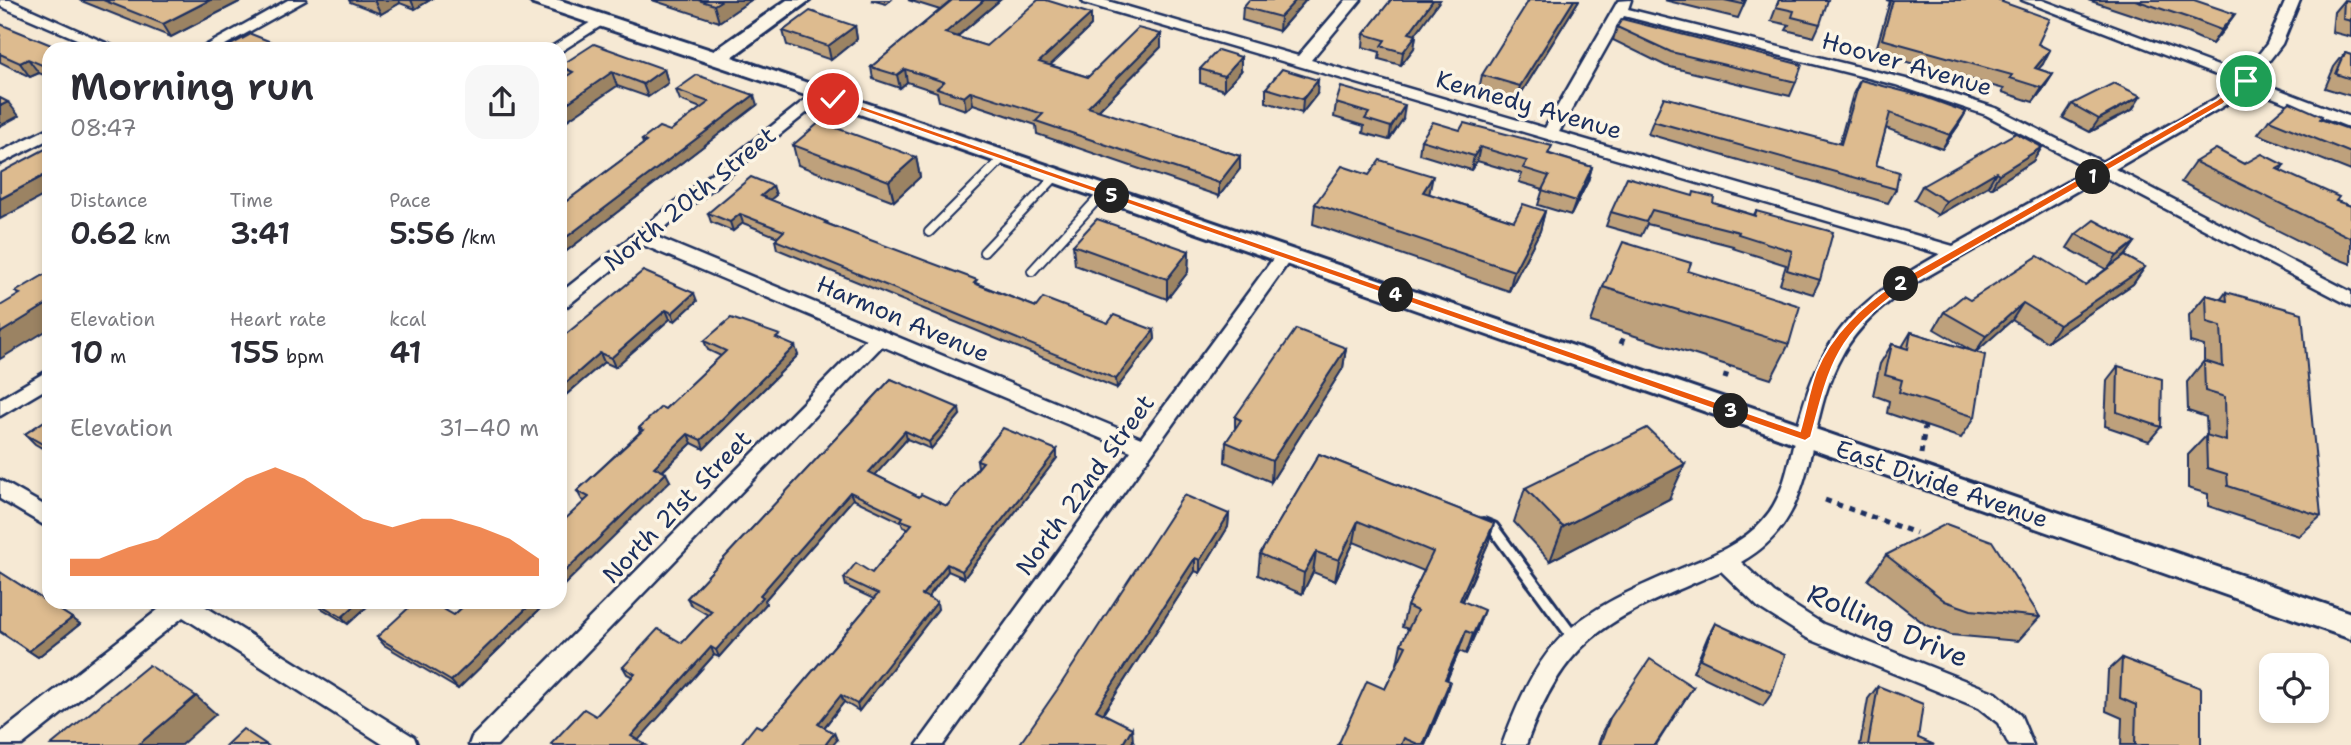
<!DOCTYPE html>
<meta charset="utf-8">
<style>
:root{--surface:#fff;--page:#f7f7f7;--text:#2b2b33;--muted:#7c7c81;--accent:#ea580c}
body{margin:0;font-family:"Shantell Sans",sans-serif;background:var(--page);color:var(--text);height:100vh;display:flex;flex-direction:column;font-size:26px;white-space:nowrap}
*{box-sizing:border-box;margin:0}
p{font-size:23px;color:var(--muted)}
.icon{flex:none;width:38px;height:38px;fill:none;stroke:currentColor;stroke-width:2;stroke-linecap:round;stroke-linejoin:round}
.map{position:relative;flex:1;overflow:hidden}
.sheet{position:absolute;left:42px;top:42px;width:525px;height:567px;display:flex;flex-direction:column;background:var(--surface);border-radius:21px;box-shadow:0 4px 10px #0003}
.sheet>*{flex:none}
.controls{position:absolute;left:2259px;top:653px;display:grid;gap:14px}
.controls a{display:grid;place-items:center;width:70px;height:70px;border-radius:14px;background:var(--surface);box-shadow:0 4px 10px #0003;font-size:35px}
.pin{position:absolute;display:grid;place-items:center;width:60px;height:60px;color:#fff;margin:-30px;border:4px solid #fff;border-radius:50%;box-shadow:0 2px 7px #0007}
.km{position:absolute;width:35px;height:35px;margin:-18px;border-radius:50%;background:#222;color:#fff;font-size:19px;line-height:35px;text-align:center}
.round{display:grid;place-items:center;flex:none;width:74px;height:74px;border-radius:21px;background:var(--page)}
.summary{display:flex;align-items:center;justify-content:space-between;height:119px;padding:0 28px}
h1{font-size:38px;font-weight:600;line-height:52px}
.metrics{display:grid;grid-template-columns:repeat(3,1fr);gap:10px;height:119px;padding:7px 28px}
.metrics div{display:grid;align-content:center}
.metrics b{font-size:30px;font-weight:600}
.metrics small{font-size:19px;font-weight:400}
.metrics p{font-size:19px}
.chart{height:196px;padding:14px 28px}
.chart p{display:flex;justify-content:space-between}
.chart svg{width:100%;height:126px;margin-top:7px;fill:var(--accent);opacity:.7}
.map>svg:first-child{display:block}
</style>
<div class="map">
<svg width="2351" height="745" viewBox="0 0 2351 745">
<rect width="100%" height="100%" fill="#f6e9d4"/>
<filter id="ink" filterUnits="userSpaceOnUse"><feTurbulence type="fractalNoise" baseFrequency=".0143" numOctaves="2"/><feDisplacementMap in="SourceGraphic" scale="14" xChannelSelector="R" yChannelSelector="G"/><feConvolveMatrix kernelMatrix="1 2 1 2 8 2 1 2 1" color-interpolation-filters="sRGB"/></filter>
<g filter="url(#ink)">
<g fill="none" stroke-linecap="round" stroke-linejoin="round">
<defs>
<g id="lane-far1">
<polyline points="929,232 1003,158"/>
<polyline points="984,252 1056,176"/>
<polyline points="1032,271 1103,193"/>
</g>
<polyline id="lane" points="1483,524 1493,528 1573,637"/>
<g id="street">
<polygon points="0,0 10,0 119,49 100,49 0,6"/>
<polygon points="288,0 306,0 218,49 200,49"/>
<path d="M1082,0H1104L1298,56L1346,0H1361L1311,60L1545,128L1618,1L1631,0L1628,9L1906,79L1998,109L2102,162L2215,99L2234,82L2022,0H2042L2242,75L2267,44L2286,0H2300L2282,44L2254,80L2351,117V128L2246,87L2225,105L2115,169L2351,292V306L2103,176L1905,289C1881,308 1857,327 1842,355C1801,427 1824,516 1741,562L1774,593L1823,624L1996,693L2020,714L2033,745H2009L1998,723L1979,708L1807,638L1758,607L1721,571C1616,618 1568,628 1526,745H1502C1543,632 1575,614 1682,568C1711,556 1742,544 1763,520C1784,497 1788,465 1795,437C1819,336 1851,304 1940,254L1084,3ZM1624,16L1896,85L1986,115L2090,169L1953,246L1559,132Z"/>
<polygon points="599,17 604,18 604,24 560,52 560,49 548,49"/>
<polygon points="821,89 826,91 829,94 826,97 654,236 1141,438 1278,252 1284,250 1293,256 943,745 917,745 1131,451 882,346 497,745 469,745 472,737 866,339 643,245 566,307 560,309 560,293 816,91"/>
<polygon points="49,128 49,139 0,164 0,152"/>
<polygon points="49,370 49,387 0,416 0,399"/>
<polygon points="0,480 49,508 49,528 0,499"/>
<polygon points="168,602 198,602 414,737 417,745 384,745 183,617 22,745 0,745 0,733"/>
</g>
<polygon id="secondary" points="530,0 559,0 714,51 787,0 810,0 732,57 2351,613 2351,639 814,98 533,4"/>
</defs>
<use href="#lane-far1" stroke="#1b2f5e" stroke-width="12"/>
<use href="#lane" stroke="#1b2f5e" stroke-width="16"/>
<use href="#street" stroke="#1b2f5e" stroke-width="5"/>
<use href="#secondary" stroke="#1b2f5e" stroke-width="6"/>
<g stroke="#1b2f5e" stroke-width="5" stroke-dasharray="6 6" stroke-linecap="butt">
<polyline points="1621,344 1625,333"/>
<polyline points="1725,379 1729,365"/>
<polyline points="1921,454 1925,426"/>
<polyline points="1825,500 1916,533"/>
</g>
<use href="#lane-far1" stroke="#fcf5e5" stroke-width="8"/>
<use href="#lane" stroke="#fcf5e5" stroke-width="10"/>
<use href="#street" fill="#fcf5e5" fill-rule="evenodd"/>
<use href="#secondary" fill="#fcf5e5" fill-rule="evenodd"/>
</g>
<g fill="#bea17b" stroke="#1b2f5e" stroke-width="2">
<polygon points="79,0 243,0 171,37"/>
<polygon points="349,0 430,0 415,9 400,3 381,14 350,2"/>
<polygon points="652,0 751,0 719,22"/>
<polygon points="871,0 891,0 886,4"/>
<polygon points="908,0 1000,0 957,37 986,46 1091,14 1091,26 1050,65 1088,77 1161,34 1161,47 1098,111 1240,156 1240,169 1219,196 1037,134 1036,125 973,104 966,110 939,101 937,92 907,82 900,88 873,79 871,67 940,10"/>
<polygon points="1306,0 1279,31 1242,20 1243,7"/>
<polygon points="1391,0 1440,0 1415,34 1416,35 1414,48 1401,65 1379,59 1380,52 1363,47 1364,34"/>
<polygon points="1579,0 1517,100 1479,89 1482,75"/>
<polygon points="1664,0 1746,0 1738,18"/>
<polygon points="1779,0 1820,24 1814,37 1786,30 1789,25 1771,21"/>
<polygon points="1886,0 2003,0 2002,2 2038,44 2043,64 2038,69 2053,74 2044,88 2033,102 2002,92 2004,89 1875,53 1890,1"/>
<polygon points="2088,0 2194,0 2226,27 2212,44 2187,33"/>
<polygon points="2344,0 2351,1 2351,37 2332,32 2334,12"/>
<polygon points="0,24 49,49 49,77 39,73 30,77 0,62"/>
<polygon points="855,26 857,39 831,60 787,45 783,31"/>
<polygon points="1617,27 1796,82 1790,96 1666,66 1613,40"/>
<polygon points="2345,53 2351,55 2351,96 2325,88 2334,67"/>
<polygon points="560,66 664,69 668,83 648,97 617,86 564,78"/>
<polygon points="1200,69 1241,71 1224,90 1200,83"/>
<polygon points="1860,80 1966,112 1958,126 1942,149 1886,128 1876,165 1896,189 1888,203 1648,134 1653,121 1839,144 1853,94"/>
<polygon points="1266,88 1317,94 1302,113 1266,102"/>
<polygon points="676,90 757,105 560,256 560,206 643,144 642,140 670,131 701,108 680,100"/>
<polygon points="1336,103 1403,119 1389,140 1363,133 1364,126 1334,117"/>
<polygon points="2072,104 2132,110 2090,132 2063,118"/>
<polygon points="2320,119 2351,130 2351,171 2258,134 2269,120"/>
<polygon points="1421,140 1550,154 1592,167 1588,181 1571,215 1538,205 1543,189 1519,182 1522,174 1477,161 1471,170 1419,154"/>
<polygon points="793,145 916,157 920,177 894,201 798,165"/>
<polygon points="2042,147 2033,161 1991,188 1988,186 1938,215 1914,200 1922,186"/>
<polygon points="2195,162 2284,165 2280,171 2336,201 2351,206 2351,264 2323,253 2181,182"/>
<polygon points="773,186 776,195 770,200 827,222 828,224 1036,307 1108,323 1154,330 1155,339 1117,388 777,249 775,240 778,237 743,223 733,231 711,222 708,213"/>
<polygon points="1430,194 1514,221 1545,211 1540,231 1509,291 1313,224 1315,204"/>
<polygon points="1713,203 1754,215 1756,211 1820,280 1813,294 1780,284 1786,265 1732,248 1733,246 1647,224 1641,236 1606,226 1611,212"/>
<polygon points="2076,234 2135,242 2125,256 2145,267 2133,284 2047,342 2012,320 1975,352 1975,417 1961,438 1887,413 1889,401 1873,395 1880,364 1892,344 1902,347 1911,332 1972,351 1934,329 1944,312 1970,300 2085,285 2106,269 2067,248"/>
<polygon points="1073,245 1189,251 1188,272 1167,299 1075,265"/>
<polygon points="1688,271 1789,344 1771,379 1591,322 1603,287"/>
<polygon points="2226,292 2321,516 2299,536 2208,506 2208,494 2188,488 2188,455 2207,435 2206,417 2188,411 2187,382 2204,361 2204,346 2190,342 2189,315 2206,295 2221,299"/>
<polygon points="697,301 675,321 670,319 615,367 604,362 560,400 560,339"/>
<polygon points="781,340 798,355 704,449 692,443 663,471 670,481 584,501 582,500 577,491 640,432 639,428 665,409 721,356 708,350 704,341"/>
<polygon points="1346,348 1343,368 1271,482 1225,462 1226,442 1235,429 1235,417"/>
<polygon points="2118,366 2161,427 2149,441 2105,426 2107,380"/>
<polygon points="891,379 960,415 931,449 907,439 875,475 919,497 947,506 978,467 977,460 1057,450 1057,458 964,578 948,571 928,598 938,609 859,711 844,702 824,728 834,733 837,740 762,728 779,711 874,599 846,586 844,578 872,573 908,529 903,527 901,522 853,499 765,600 766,604 719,657 714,655 638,740 596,716 633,677 627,674 623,667 682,643 708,615 691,605 687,598"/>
<polygon points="49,418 49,452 35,444 25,434"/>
<polygon points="1319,454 1494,523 1488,544 1463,601 1477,630 1466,654 1459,651 1447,680 1444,701 1425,745 1338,745 1385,689 1397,664 1401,644 1409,629 1402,627 1407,606 1424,571 1354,542 1335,581 1313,572 1302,594 1258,575 1260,554"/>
<polygon points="1525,488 1669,499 1550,561 1514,522"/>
<polygon points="1229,514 1228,527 1200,573 1195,571 1103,714 1133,741 1019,745"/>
<polygon points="1886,555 2040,617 2018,641 1951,635 1926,625 1868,580"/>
<polygon points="0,572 72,618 80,624 38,657 0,632"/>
<polygon points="311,602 372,602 348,624"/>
<polygon points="468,602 547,602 458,689 384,645 377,637 454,615"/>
<polygon points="1715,623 1772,693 1763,706 1693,672 1708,636"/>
<polygon points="2122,658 2201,745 2121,745 2122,718 2106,711 2108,671"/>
<polygon points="1878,686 1918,738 1934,745 1860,745 1868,699"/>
<polygon points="1693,687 1656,745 1598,745 1603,730 1610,718"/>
</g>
<g fill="#9b8364" stroke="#1b2f5e" stroke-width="2">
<polygon points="210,0 243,0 171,37 163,24"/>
<polygon points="374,0 399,0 400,3 381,14"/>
<polygon points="411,0 430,0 415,9"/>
<polygon points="722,0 751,0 719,22 714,5"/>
<polygon points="984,0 1000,0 947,45 945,33"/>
<polygon points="1296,0 1306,0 1279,31 1280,17"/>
<polygon points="1433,0 1440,0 1407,46 1409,33"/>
<polygon points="1574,0 1579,0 1517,100 1520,86"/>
<polygon points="1091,14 1091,26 1040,75 1039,62"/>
<polygon points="2235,14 2226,27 2212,44 2221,30"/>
<polygon points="855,26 857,39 831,60 828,46"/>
<polygon points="1161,34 1161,47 1089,120 1088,107"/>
<polygon points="1416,35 1414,48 1401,65 1403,52"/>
<polygon points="2050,50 2043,64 2027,82 2035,68"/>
<polygon points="1241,57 1241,71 1224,90 1224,76"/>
<polygon points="28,59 39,73 30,77 20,63"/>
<polygon points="664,69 668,83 648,97 643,84"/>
<polygon points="905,69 907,82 900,88 897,75"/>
<polygon points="612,72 617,86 560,125 560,108"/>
<polygon points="2053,74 2044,88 2033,102 2042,88"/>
<polygon points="1318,80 1317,94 1302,113 1303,99"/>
<polygon points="971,91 973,104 966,110 964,97"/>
<polygon points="754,95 757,105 560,256 560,242"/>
<polygon points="2141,96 2132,110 2090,132 2099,119"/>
<polygon points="8,102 19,116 0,126 0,106"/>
<polygon points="1405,105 1403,119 1389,140 1391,127"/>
<polygon points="1966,112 1958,126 1942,149 1950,135"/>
<polygon points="1480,147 1477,161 1471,170 1474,156"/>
<polygon points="2042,147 2033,161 1991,188 1999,174"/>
<polygon points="1240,156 1240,169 1219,196 1219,183"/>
<polygon points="916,157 920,177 894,201 889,181"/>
<polygon points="1592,167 1588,181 1571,215 1576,201"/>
<polygon points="1996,172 1988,186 1938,215 1946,201"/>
<polygon points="49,173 49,193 0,219 0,199"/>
<polygon points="1433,176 1429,195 1423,192"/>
<polygon points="773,186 776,195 764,205 761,196"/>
<polygon points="1545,211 1540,231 1509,291 1514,271"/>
<polygon points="740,214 743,223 733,231 730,222"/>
<polygon points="2135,242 2125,256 2107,270 2117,256"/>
<polygon points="1189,251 1188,272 1167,299 1167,279"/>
<polygon points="2145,267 2133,284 2047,342 2059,325"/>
<polygon points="694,293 697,301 675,321 672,313"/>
<polygon points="49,303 49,329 0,359 0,333"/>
<polygon points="2023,303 2012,320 1975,353 1986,336"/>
<polygon points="666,310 670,319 615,367 611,358"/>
<polygon points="1154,330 1155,339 1117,388 1116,379"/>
<polygon points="795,346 798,355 704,449 701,440"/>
<polygon points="1346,348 1343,368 1271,482 1272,461"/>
<polygon points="600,353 604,362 560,400 560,388"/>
<polygon points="959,408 960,415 931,449 929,442"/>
<polygon points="905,431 907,439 871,480 869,472"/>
<polygon points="688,434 692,443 658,475 654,467"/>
<polygon points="1057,450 1057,458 964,578 962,571"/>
<polygon points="1685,464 1669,499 1550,561 1563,527"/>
<polygon points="666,473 670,481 560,589 560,576"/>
<polygon points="850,492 853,499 765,600 766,604 719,657 716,650 760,595"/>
<polygon points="1229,514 1228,527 1200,573 1200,560"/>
<polygon points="1358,521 1354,542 1335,581 1339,560"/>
<polygon points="1494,523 1488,544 1454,620 1460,600"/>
<polygon points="1316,552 1313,572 1302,594 1304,573"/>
<polygon points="1195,558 1195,571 1097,723 1096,710"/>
<polygon points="947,564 948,571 924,602 922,595"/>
<polygon points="359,602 372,602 348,624 342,617"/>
<polygon points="533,602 547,602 458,689 451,681"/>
<polygon points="937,602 938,609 859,711 857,704"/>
<polygon points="1484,610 1477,630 1466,654 1473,634"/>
<polygon points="72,618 80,624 38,657 29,651"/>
<polygon points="1466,631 1459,651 1439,698 1445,679"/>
<polygon points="711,647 714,655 636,743 631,736"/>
<polygon points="1450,681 1444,701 1425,745 1423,745"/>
<polygon points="841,695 844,702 821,731 818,724"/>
<polygon points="196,696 216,714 181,745 138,745"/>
<polygon points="1132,728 1133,741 1130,745 1122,745"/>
<polygon points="834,733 837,740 833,745 825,745"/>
</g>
<g fill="#ddbb8f" stroke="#1b2f5e" stroke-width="2">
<polygon points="103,0 210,0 163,24"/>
<polygon points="698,0 722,0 714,5"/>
<polygon points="947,0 984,0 945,33 986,46 1038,0 1046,0 1091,14 1039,62 1088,77 1138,28 1161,34 1088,107 1240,156 1219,183 1036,121 1043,114 971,91 964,97 937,88 944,82 905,69 897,75 871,67 951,1"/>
<polygon points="1249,0 1296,0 1280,17 1243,7"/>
<polygon points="1391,0 1433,0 1409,33 1416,35 1403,52 1381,46 1385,40 1364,34"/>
<polygon points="1529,0 1574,0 1520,86 1482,75"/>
<polygon points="1724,0 1745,0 1743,4"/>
<polygon points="1779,0 1828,0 1820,24 1792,17 1794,11 1776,7"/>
<polygon points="1893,0 2003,0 2002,2 2050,19 2038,44 2050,50 2035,68 2053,74 2042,88 2010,78 2012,75 1882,39"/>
<polygon points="2135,0 2194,0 2235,14 2221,30 2195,20"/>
<polygon points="2344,0 2351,1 2351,21 2343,19"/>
<polygon points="810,11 855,26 828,46 783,31"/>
<polygon points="1622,19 1802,65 1796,82 1671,52 1617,27"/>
<polygon points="0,24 61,49 49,49 49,68 28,59 20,63 0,54"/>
<polygon points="251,34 289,49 228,49 225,48"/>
<polygon points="594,44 664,69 643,84 612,72 560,108 560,81 573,72 560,66"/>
<polygon points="353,46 361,49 348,49"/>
<polygon points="1218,50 1241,57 1224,76 1200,69"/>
<polygon points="2345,53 2351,55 2351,79 2336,74"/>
<polygon points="1282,69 1318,80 1303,99 1266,88"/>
<polygon points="697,75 754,95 560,242 560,206 646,142 642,140 659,127 670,131 709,102 676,90"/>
<polygon points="1860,80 1922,96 1966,112 1950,135 1890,113 1876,165 1899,172 1896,189 1653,121 1664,97 1841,144"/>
<polygon points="2114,83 2141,96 2099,119 2072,104"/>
<polygon points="1341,87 1405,105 1391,127 1365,119 1369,113 1336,103"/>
<polygon points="0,98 8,102 0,106"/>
<polygon points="2290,102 2322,116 2320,119 2351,130 2351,153 2269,120"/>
<polygon points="820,122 916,157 889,181 793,145"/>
<polygon points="1433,122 1460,130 1464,123 1552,146 1548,154 1592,167 1576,201 1542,190 1549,176 1523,168 1527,161 1480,147 1474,156 1421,140"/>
<polygon points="2016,133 2042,147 1999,174 1996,172 1946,201 1922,186"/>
<polygon points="49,147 49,173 0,199 0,173"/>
<polygon points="2216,149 2244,164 2262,154 2284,165 2277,169 2339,197 2336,201 2351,206 2351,238 2195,162"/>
<polygon points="1380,160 1433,176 1423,192 1514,221 1523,204 1545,211 1514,271 1315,204 1342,166 1369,175"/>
<polygon points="751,177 773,186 761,196 827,222 825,223 977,280 974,283 1036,307 1043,298 1108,323 1114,315 1154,330 1116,379 775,240 784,231 740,214 730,222 708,213"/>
<polygon points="1627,177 1693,196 1694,192 1714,197 1713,203 1755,216 1756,211 1833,232 1820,280 1787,270 1792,251 1738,234 1739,232 1652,210 1646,222 1611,212"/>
<polygon points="1097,219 1189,251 1167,279 1073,245"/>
<polygon points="2094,220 2135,242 2117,256 2076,234"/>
<polygon points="1623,242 1691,263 1688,271 1800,306 1789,344 1603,287"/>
<polygon points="2038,256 2085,285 2125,256 2145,267 2059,325 2023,303 1986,336 1944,312 1963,296 1970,300"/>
<polygon points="643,271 694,293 672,313 666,310 611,358 600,353 560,388 560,339"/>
<polygon points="49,272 49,303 0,333 0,306 20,294 15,292"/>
<polygon points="2226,292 2302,313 2321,516 2228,486 2227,474 2207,468 2206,435 2226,441 2225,397 2205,391 2204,361 2223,367 2221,326 2207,322 2206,295 2227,301"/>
<polygon points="731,318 780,335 776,338 795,346 701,440 688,434 654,467 666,473 560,576 560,524 589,497 577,491 643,430 639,428 661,407 665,409 726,351 704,341"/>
<polygon points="1296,329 1346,348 1272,461 1226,442 1241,420 1235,417"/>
<polygon points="1911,332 1985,355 1975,417 1899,392 1902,380 1885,375 1892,344 1908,349"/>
<polygon points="2118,366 2162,379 2161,427 2117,412"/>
<polygon points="891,379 959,408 929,442 905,431 869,472 919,497 921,494 947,506 983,462 977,460 1003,428 1057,450 962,571 947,564 922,595 937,602 857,704 841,695 818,724 834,733 825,745 740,745 756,725 762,728 779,711 878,594 844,578 856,563 872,573 912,524 901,520 903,517 850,492 760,595 763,597 716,650 711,647 631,736 646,745 553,745 551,744 584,709 596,716 635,674 623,667 658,629 682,643 712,611 687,598"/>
<polygon points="49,418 49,444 46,446 25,434"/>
<polygon points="1647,428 1685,464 1563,527 1525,488"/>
<polygon points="1319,454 1494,523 1460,600 1484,610 1473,634 1466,631 1445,679 1450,681 1423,745 1420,745 1404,738 1401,745 1338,745 1367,681 1385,689 1406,646 1401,644 1417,611 1407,606 1433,552 1358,521 1339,560 1316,552 1304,573 1260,554"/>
<polygon points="1184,495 1229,514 1200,560 1195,558 1096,710 1132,728 1122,745 1019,745 1057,690"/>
<polygon points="1946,524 1992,541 2040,617 1971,610 1945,601 1886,555"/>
<polygon points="0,572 72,618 29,651 0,631"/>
<polygon points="316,602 359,602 342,617"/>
<polygon points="415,602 431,602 454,615 468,602 533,602 451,681 377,637"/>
<polygon points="1715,623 1785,655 1772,693 1700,659"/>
<polygon points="2122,658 2201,688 2201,745 2135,745 2136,705 2120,698"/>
<polygon points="1650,659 1693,687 1655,745 1600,745 1610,718"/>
<polygon points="149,665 196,696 138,745 51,745"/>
<polygon points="1878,686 1923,704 1918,738 1934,745 1868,745"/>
<polygon points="243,729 267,745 226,745"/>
</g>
</g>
<path fill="#ea580c" stroke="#fff" stroke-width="2" d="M2243,79L2250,81L2223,104L1903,288C1837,336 1831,360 1811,437L1805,441L828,99L836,97L1800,431C1806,411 1809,391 1816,372C1831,333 1863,306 1895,283L2217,100Z"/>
<g text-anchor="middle" stroke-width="7" stroke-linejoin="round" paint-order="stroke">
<g font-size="24" fill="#1b2f5e" stroke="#fcf5e5">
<text transform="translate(1907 64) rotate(16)" y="8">Hoover Avenue</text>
<text transform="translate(1529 105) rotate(16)" y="8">Kennedy Avenue</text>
<text transform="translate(690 199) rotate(-39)" y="8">North 20th Street</text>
<text transform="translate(903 319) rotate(23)" y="8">Harmon Avenue</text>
<text transform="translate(1942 484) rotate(19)" y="8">East Divide Avenue</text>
<text transform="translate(1085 485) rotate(-54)" y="8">North 22nd Street</text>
<text transform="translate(677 507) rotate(-46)" y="8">North 21st Street</text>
</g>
<g font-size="28" fill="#1b2f5e" stroke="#fcf5e5">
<text transform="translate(1888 625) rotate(23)" y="10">Rolling Drive</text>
</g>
</g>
</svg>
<div class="controls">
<a><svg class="icon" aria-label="locate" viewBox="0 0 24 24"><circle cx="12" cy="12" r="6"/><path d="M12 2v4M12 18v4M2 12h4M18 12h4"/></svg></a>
</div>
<div class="pin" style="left:2246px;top:81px;background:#1e9e55"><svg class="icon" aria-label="arrive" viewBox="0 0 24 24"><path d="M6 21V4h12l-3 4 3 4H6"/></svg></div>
<div class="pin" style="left:833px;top:99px;background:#d93025"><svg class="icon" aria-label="check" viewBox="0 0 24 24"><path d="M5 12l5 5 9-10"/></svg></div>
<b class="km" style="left:2093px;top:177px">1</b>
<b class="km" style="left:1901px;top:284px">2</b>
<b class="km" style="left:1731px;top:411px">3</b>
<b class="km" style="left:1396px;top:295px">4</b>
<b class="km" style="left:1112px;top:196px">5</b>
<section class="sheet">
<div class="summary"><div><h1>Morning run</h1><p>08:47</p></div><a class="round"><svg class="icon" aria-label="share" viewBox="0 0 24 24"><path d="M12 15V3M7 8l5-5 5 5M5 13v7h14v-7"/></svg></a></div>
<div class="metrics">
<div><p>Distance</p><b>0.62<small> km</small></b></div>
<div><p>Time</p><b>3:41</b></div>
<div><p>Pace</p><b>5:56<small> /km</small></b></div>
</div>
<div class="metrics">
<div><p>Elevation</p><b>10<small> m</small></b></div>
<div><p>Heart rate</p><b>155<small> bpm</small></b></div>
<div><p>kcal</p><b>41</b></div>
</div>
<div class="chart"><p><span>Elevation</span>31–40 m</p>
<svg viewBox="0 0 160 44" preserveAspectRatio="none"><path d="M0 44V38L10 38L20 34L30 31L40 24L50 17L60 10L70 6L80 10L90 17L100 24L110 27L120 24L130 24L140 27L150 31L160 38V44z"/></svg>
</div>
</section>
</div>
